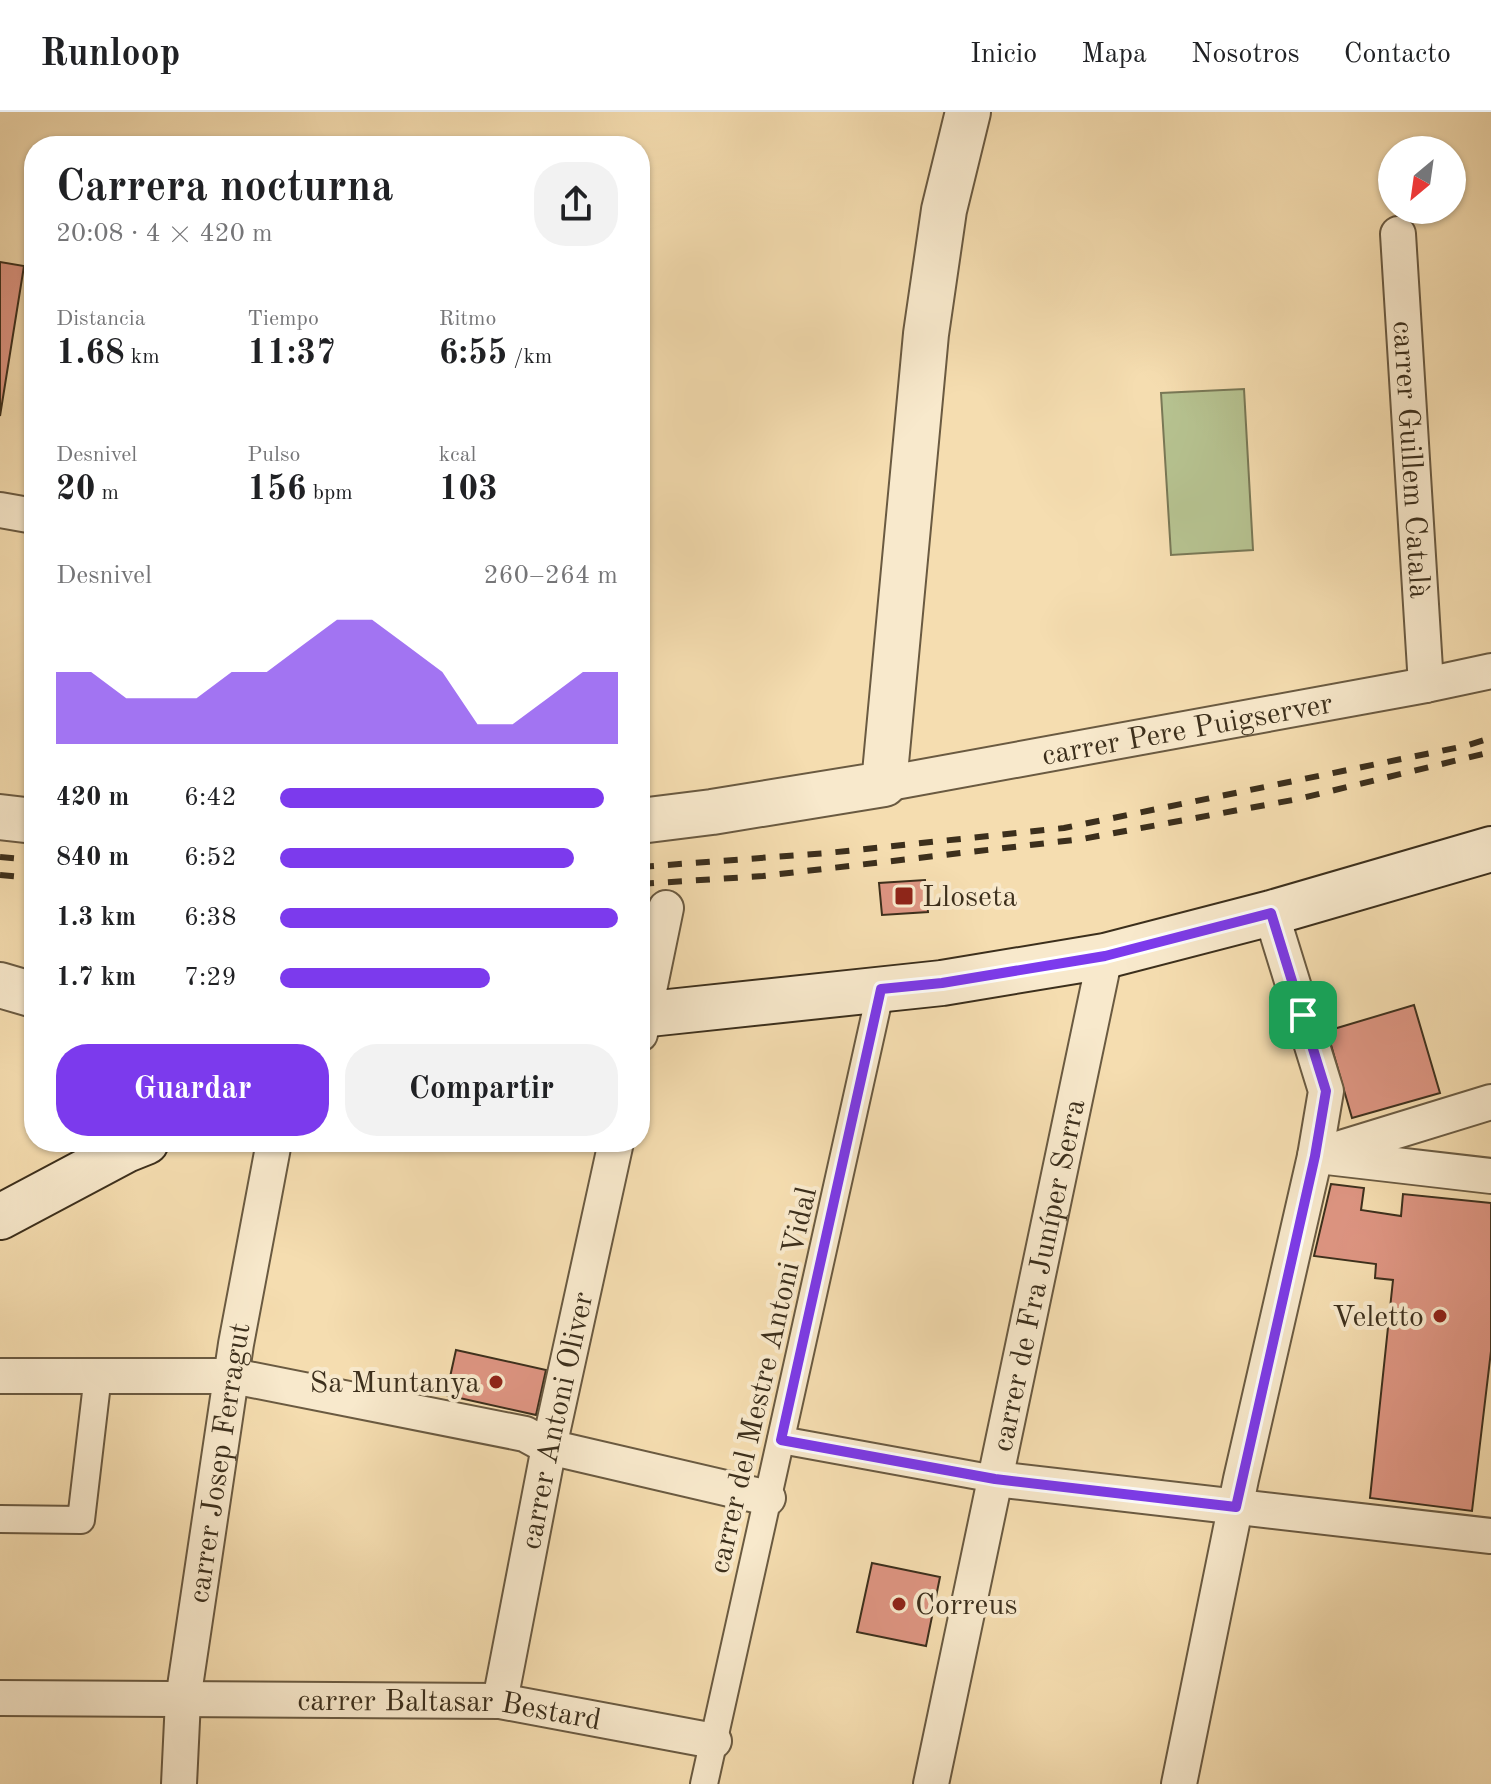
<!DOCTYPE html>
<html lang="es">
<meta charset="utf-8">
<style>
:root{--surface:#fff;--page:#f2f2f2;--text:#202124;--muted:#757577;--line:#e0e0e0;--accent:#7c3aed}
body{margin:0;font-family:"Old Standard TT",serif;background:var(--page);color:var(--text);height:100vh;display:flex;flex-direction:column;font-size:30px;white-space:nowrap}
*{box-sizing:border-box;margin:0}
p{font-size:26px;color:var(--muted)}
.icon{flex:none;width:44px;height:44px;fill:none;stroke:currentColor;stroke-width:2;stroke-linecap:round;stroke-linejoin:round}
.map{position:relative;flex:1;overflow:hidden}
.side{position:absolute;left:24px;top:24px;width:626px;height:1016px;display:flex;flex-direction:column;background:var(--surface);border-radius:32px;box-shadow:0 2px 6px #0004}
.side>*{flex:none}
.needle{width:52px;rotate:209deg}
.buttons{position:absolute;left:1378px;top:24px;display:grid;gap:16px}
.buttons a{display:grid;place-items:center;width:88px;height:88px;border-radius:50%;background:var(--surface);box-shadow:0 2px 6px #0004;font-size:40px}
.pin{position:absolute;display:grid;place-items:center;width:68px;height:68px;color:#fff;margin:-34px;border-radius:16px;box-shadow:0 4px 12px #0006}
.round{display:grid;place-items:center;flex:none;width:84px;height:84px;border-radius:32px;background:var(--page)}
.summary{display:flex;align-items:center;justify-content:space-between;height:136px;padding:0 32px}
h1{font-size:44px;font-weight:800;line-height:60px}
.figures{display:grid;grid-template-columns:repeat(3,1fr);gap:12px;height:136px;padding:8px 32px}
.figures div{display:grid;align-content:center}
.figures b{font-size:34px;font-weight:800}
.figures small{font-size:22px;font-weight:400}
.figures p{font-size:22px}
.chart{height:224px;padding:16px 32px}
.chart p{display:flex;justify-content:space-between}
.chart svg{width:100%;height:144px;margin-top:8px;fill:var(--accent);opacity:.7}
.button{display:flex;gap:16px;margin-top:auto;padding:16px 32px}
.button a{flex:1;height:92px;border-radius:32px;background:var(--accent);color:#fff;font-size:32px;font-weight:800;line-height:92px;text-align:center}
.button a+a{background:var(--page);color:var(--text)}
ul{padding:0 32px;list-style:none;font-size:26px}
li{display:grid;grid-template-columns:128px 96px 1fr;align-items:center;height:60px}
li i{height:20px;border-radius:10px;background:var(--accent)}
header{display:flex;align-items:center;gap:48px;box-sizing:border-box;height:112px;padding:0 40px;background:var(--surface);border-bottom:2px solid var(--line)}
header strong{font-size:38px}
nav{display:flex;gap:44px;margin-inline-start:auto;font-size:28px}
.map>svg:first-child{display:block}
</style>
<header>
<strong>Runloop</strong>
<nav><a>Inicio</a><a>Mapa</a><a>Nosotros</a><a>Contacto</a></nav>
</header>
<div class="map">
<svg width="1491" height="1672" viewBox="0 0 1491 1672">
<rect width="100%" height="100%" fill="#f5ddb0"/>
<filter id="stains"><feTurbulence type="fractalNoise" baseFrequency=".0025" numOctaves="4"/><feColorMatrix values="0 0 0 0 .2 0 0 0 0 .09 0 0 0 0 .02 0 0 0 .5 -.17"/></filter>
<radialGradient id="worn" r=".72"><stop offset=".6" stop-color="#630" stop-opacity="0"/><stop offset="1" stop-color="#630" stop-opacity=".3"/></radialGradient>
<polygon fill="#b6c290" stroke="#797856" stroke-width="2" points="1244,277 1253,438 1171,443 1161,281"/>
<g fill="#de9582" stroke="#3c2f1c" stroke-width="2">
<polygon points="0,150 24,154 0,304"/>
<polygon points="925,768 928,800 882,803 879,771"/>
<polygon points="1414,893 1440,981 1352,1006 1327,919"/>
<polygon points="1331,1072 1364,1076 1361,1098 1401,1104 1403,1082 1491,1091 1491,1239 1472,1399 1370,1386 1393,1168 1375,1166 1376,1152 1314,1144"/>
<polygon points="456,1238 546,1258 536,1303 446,1283"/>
<polygon points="872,1451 940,1465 926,1534 857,1520"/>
</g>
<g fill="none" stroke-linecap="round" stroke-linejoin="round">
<defs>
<g id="pedestrian">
<polyline points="781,1328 995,1367"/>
<polyline points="0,1407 81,1408 98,1263"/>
<polyline points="704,1672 881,877"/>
</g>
<g id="minor">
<path id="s1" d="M1398,122L1426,573"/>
<polyline points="0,398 34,404"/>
<path id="s2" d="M884,672L1426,573L1491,559"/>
<polyline points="640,922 666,796"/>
<polyline points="1315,1044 1491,990"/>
<polyline points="1327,1045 1491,1064"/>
<polyline points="0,1264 233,1264 525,1322 549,1335 768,1386"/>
<polyline points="995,1367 1491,1424"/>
<path id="s3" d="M0,1586L500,1589L714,1629"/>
<path id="s4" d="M500,1589L549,1335L616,1030"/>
<path id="s5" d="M179,1672L183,1588L236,1232L274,1030"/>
<path id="s6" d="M931,1672L1105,844"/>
<polyline points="1179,1672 1241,1367 1315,1044 1326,979 1271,801"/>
</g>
<g id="tertiary">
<polyline points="0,705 34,709"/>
<polyline points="640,709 712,700 884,672 926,222 944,98 968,0"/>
<polyline points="0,873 34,883"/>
</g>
<g id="secondary">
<polyline points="640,903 942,871 1105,844 1271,801 1491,737"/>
<polyline points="0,1105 126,1038 146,1030"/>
</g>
</defs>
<use href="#pedestrian" stroke="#6a5a41" stroke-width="30"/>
<use href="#minor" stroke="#6a5a41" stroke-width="38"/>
<use href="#tertiary" stroke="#6a5a41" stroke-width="48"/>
<use href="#secondary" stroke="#3c2f1c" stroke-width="48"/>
<use href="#pedestrian" stroke="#f8e9cc" stroke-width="26"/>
<use href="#minor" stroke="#f8e9cc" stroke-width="34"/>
<use href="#tertiary" stroke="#f8e9cc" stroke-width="44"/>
<use href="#secondary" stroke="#f8e9cc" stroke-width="44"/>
<g stroke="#3c2f1c" stroke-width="6" stroke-dasharray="14 14" stroke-linecap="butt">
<polyline points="0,745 34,748"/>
<polyline points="640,755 827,741 1064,716 1465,634 1491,626"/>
<polyline points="0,763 34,766"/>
<polyline points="640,772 763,764 1082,727 1298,687 1491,640"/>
</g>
</g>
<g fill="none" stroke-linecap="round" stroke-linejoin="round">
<defs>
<polygon id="route" points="1271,801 1326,979 1315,1044 1236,1395 995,1367 781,1328 881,877 942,871 1105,844"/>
</defs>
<use href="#route" stroke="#fff" stroke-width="16"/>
<use href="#route" stroke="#7c3aed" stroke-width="10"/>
</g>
<g fill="#8f2418" stroke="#f8e9cc" stroke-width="3">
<rect x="894" y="774" width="20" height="20" rx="4"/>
<circle cx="1440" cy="1204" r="8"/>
<circle cx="496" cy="1270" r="8"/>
<circle cx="899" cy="1492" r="8"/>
</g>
<g text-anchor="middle" stroke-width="8" stroke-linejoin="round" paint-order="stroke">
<g font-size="30" fill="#3c2f1c" stroke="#f8e9cc">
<text dy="10" stroke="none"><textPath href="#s1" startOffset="226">carrer Guillem Català</textPath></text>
<text dy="10" stroke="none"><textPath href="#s2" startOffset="308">carrer Pere Puigserver</textPath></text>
<text dy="10" stroke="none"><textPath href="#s6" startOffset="520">carrer de Fra Juníper Serra</textPath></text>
<text transform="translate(762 1268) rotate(-77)" y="10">carrer del Mestre Antoni Vidal</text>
<text dy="10" stroke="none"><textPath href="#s4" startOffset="286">carrer Antoni Oliver</textPath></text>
<text dy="10" stroke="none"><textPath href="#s5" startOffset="324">carrer Josep Ferragut</textPath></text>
<text dy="10" stroke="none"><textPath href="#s3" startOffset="450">carrer Baltasar Bestard</textPath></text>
</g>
<g font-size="30" fill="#3c2f1c" stroke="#f8e9cc" text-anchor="start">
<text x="922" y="794">Lloseta</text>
<text x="1424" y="1214" text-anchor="end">Veletto</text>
<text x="480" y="1280" text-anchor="end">Sa Muntanya</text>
<text x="915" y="1502">Correus</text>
</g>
</g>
<rect width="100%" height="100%" filter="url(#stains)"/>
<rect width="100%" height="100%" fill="url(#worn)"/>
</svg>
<div class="buttons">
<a><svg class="needle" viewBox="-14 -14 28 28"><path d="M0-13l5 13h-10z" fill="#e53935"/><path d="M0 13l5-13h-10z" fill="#757577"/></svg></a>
</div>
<div class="pin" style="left:1303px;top:903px;background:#1e9e55"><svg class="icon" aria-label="arrive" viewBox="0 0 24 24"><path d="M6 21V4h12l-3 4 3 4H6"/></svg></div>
<section class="side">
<div class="summary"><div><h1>Carrera nocturna</h1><p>20:08 · 4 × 420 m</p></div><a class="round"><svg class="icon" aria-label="share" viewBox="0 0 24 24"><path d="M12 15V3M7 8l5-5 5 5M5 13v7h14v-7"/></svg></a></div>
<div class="figures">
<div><p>Distancia</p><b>1.68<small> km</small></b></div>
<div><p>Tiempo</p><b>11:37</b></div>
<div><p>Ritmo</p><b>6:55<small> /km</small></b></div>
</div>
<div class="figures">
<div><p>Desnivel</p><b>20<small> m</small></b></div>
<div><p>Pulso</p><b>156<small> bpm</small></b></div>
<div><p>kcal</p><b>103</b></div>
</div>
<div class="chart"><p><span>Desnivel</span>260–264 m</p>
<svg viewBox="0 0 160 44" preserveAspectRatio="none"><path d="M0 44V22L10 22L20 30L30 30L40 30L50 22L60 22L70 14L80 6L90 6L100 14L110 22L120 38L130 38L140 30L150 22L160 22V44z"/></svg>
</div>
<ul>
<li><b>420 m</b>6:42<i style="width:96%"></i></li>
<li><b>840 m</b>6:52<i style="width:87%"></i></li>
<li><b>1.3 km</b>6:38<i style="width:100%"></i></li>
<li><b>1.7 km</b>7:29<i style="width:62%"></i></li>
</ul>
<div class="button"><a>Guardar</a><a>Compartir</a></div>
</section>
</div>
